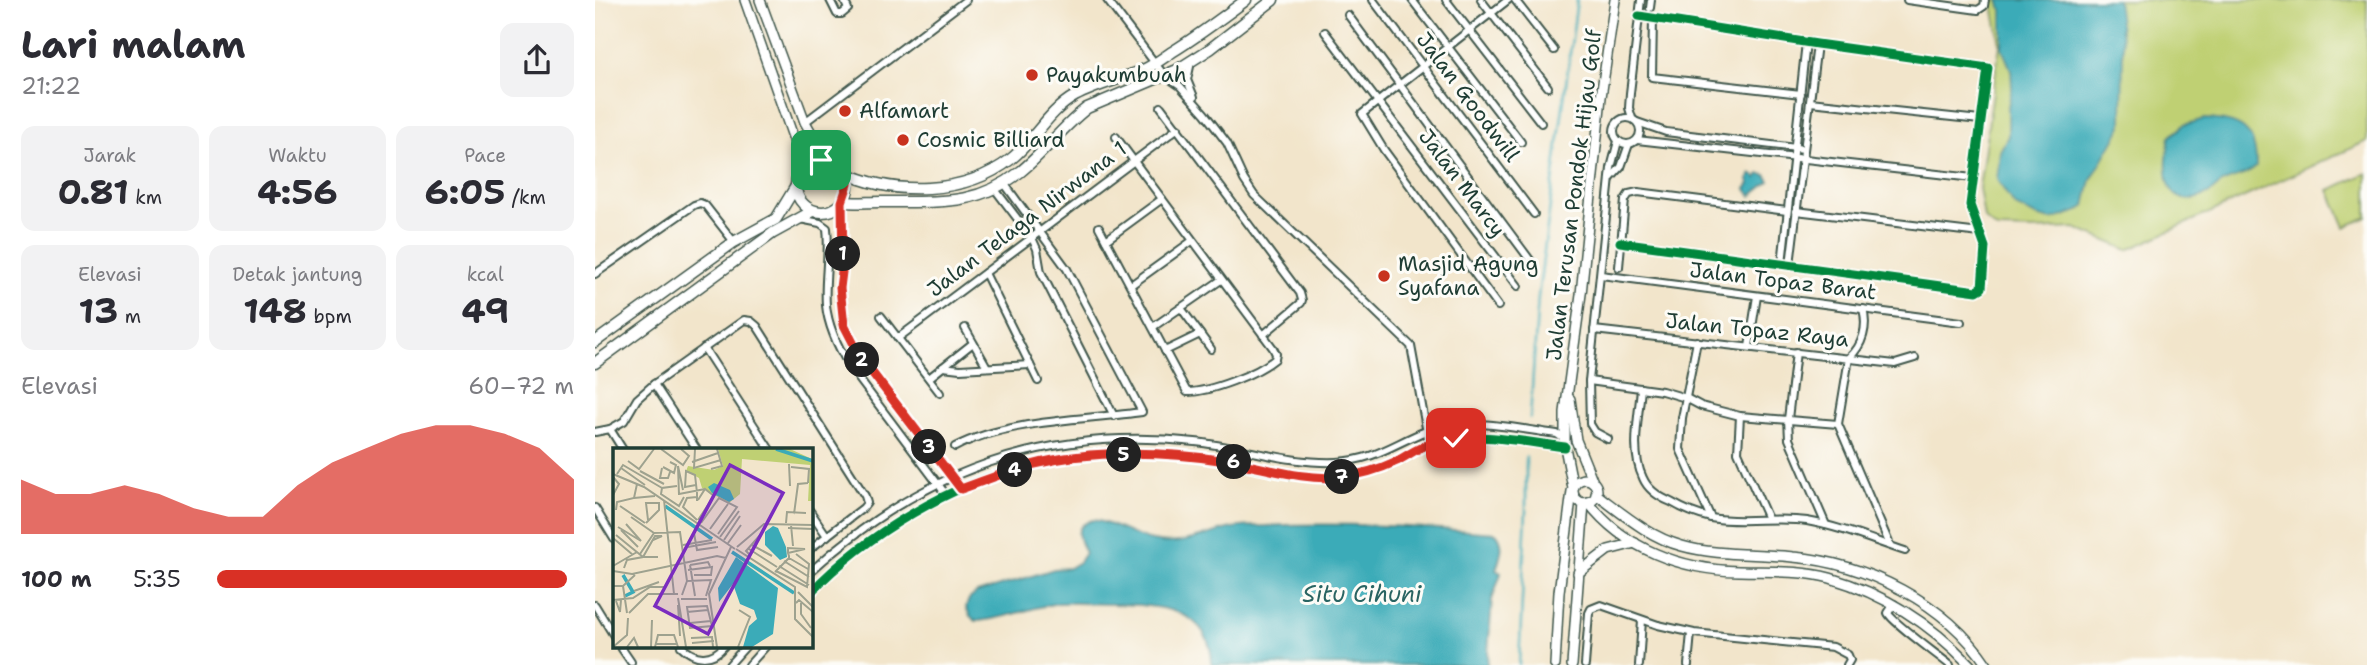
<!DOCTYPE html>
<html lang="id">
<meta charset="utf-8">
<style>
:root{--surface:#fff;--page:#f2f2f3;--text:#2b2b33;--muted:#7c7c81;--accent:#d93025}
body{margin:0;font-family:"Shantell Sans",sans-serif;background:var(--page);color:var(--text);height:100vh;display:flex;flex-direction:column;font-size:26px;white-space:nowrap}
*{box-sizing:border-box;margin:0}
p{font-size:23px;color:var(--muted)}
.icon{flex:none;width:38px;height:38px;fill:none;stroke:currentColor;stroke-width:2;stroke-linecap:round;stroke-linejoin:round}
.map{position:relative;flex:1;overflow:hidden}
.panel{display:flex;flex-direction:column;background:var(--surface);width:595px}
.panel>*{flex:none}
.pin{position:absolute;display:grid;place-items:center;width:60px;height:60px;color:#fff;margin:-30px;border-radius:14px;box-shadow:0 4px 10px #0006}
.km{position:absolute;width:35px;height:35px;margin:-18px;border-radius:50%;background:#222;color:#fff;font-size:19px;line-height:35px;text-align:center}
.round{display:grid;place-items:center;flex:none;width:74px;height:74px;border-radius:14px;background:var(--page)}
.headline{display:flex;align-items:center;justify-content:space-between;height:119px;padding:0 21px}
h1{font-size:38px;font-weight:700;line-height:52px}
.figures{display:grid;grid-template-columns:repeat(3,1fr);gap:10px;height:119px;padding:7px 21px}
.figures div{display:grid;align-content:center;border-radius:14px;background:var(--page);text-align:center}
.figures b{font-size:35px;font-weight:700}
.figures small{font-size:19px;font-weight:400}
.figures p{font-size:19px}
.chart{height:196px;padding:14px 21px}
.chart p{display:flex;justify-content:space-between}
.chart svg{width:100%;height:126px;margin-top:7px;fill:var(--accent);opacity:.7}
ul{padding:0 21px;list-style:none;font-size:23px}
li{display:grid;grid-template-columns:112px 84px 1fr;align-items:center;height:52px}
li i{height:18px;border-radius:9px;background:var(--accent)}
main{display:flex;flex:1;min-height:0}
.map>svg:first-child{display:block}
</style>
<main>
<section class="panel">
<div class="headline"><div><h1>Lari malam</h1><p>21:22</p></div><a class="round"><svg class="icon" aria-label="share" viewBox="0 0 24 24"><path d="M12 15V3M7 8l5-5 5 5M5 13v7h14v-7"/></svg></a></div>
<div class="figures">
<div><p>Jarak</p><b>0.81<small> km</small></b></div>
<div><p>Waktu</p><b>4:56</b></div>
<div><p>Pace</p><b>6:05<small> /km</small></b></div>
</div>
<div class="figures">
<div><p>Elevasi</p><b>13<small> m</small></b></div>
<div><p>Detak jantung</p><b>148<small> bpm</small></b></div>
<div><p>kcal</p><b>49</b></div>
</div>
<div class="chart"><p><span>Elevasi</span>60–72 m</p>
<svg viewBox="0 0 160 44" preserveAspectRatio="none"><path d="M0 44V25L10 30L20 30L30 27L40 30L50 35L60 38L70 38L80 27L90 19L100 14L110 9L120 6L130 6L140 9L150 14L160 25V44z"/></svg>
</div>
<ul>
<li><b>100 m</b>5:35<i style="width:98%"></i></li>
</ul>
</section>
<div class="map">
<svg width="1772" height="665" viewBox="0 0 1772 665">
<rect width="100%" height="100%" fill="#fdfcf7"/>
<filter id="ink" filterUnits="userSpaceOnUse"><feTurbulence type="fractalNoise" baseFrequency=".0143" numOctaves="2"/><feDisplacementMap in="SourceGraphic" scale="14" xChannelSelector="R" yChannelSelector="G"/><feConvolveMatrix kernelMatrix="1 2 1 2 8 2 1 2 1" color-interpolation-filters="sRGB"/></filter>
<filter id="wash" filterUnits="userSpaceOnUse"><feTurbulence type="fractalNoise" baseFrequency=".00686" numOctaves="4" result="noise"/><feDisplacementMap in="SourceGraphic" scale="28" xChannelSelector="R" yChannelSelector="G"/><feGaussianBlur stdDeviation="1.57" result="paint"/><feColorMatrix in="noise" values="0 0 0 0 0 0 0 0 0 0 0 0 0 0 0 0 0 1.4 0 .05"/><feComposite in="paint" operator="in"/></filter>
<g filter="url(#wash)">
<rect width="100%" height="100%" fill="#f2e5cb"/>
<g fill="#bfd073" stroke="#6f8654" stroke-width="2">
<polygon points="1397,0 1772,0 1772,141 1533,250 1480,228 1439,230 1402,229 1389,218 1384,188 1405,44"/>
<polygon points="1772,173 1772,217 1750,227 1734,190"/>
</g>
<g fill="#3babb8" stroke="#2d7476" stroke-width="2">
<polygon points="1404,0 1522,0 1528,47 1527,126 1496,180 1490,206 1484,211 1456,220 1441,216 1420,206 1402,180 1405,151 1413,136 1413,106 1417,88 1416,70 1407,48 1407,10"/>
<path d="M1609,119C1644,120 1662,128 1661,167C1650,178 1638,176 1626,184C1621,187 1618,191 1613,194C1567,216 1569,166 1575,137L1589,125Z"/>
<polygon points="1157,174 1162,178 1165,174 1171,175 1175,181 1156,196 1151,189 1155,183 1153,180"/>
<path d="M498,520C520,523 537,537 558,541C585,548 612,533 637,528C648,526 659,526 670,526C747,522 824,527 901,533C911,544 905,557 901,570L906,573L897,600L892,665H617C617,605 559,605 513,604C497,604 480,602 464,603C436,607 410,619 381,621L375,616L371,607L374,599L382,593L459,569L474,568L484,562L490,553C482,537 478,526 498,520Z"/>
</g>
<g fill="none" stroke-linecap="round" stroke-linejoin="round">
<g stroke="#3babb8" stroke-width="2.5">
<polyline points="935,418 943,297 982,0"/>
<polyline points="924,665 931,511 931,457"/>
</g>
</g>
</g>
<g filter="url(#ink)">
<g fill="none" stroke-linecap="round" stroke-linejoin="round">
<defs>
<g id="street">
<polyline points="235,0 242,14 247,14 253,9 249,0"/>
<polyline points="512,0 569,75 585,86 610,114 632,143 649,180 659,195 816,346 834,444"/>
<polyline points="778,0 939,214"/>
<polyline points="817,0 926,142"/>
<polyline points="851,0 946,123"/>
<polyline points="886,0 953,87"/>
<polyline points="920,0 959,50"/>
<polyline points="1312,0 1383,10 1389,6 1390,0"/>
<polyline points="1055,8 1056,0"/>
<polyline points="753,15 938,264"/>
<polyline points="1058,18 1057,77 1206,94"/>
<polyline points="730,32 923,286"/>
<polyline points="596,62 592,80 599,97"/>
<polyline points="1215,102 1385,120"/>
<polyline points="566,107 705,293 707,300 706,303 668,335"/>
<circle cx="1032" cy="131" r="13"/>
<polyline points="1037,118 1034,108 1035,93 1046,0"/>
<polyline points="210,122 371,0"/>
<polyline points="1042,122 1071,132 1209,149"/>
<polyline points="1042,140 1378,178"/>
<polyline points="1015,179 1026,167 1034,144"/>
<polyline points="399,188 437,238 442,249 446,272 519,416"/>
<polyline points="247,202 248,264 245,288 249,325 266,358 366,489"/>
<polyline points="1201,211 1385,233"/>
<path d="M205,219L225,223L232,228C235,254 229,279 231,305C233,327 244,349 255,367L352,496"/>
<path d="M504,227L592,392C615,392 662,374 680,359L681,354L678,348L521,137"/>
<polyline points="511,240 567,199"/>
<polyline points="1025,242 1382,291 1387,288 1390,247 1375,205 1393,68 1222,44 1044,16"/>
<polyline points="1187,264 1211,42"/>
<polyline points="1195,265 1222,44"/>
<polyline points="1024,267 1030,200 1034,194 1043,192 1192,211"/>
<polyline points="390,273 443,381"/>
<polyline points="0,274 99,205 105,203 110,205 139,242"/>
<polyline points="1006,275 1366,322"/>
<polyline points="536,285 597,241"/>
<polyline points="903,306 789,150 767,114 913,0"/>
<polyline points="586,308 616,349"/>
<path d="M1268,309C1273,327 1268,345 1254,358L1243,424L1295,545"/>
<polyline points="286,316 345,393"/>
<polyline points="558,327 626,280"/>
<polyline points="370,328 392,367"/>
<polyline points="999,330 1300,364 1320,358"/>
<polyline points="303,338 583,128"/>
<polyline points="1102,341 1087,418 1085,449 1116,518"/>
<polyline points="1154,347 1162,296"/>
<polyline points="109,348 175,450"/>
<polyline points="570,351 605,334"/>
<polyline points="1201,352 1193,419 1194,439 1231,525"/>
<polyline points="348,367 365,369 435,365"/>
<polyline points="334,378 378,343"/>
<polyline points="994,381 1067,391 1091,398 1106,406 1145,416 1243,424"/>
<polyline points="59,384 102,450"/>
<path d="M1046,388C1044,416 1035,452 1048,478C1053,490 1064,497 1076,502C1088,509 1102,515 1116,518C1147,524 1181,516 1212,521C1246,527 1277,540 1310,551"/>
<polyline points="1145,416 1143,452 1173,519"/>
<polyline points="15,429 28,450"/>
<polyline points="0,432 15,429 29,421 42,399 59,384 149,320 156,321 162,326 270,496 272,503 268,508 215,549"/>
<polyline points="1013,439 1000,432 995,424 994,381 1016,168 1023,141"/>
<path d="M360,447C411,420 489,420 547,412L472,269L409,183"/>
<polyline points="0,508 19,539"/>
<polyline points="215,511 232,536"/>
<path d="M215,572C326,471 450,426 600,442C647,447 694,464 742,462C780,460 798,444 831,431C871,415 921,429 962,434L969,439"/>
<path d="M215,593C271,534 359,482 438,464C490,453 545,452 597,457C646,462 694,481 744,477C763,476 783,469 800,462C811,457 822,449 833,444C872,429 929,442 970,447"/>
<path d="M1299,604L1293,613C1297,622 1343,655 1355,665"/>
<polyline points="0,605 19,636"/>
<polyline points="25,646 36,662"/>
<path d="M86,646C99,659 116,662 129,646"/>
<polyline points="134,665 151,646"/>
<polyline points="154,665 171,646"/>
<polyline points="990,665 994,613 996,609 1006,605 1063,625 1099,633 1238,647 1253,655 1255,660 1252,665"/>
<polyline points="1044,665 1047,620"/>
<polyline points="1093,665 1096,633"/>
</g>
<g id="secondary">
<polyline points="150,0 209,168"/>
<polyline points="165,0 210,122 232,161"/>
<polyline points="975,399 981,440 998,482"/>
<circle cx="990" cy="491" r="12"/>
<polyline points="978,488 970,447 970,412 986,294 1006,97 1020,0"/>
<path d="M1001,494C1028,514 1054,537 1087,546C1122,556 1162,553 1198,557C1271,563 1351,603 1392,665"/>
<path d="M993,502C1029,549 1087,570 1144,571C1175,572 1205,570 1235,578C1290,594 1336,624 1375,665"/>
<polyline points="983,573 1013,550 1040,543"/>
<polyline points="960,665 964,592 977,491"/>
<polyline points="977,665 989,503"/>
</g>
<g id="primary">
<circle cx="227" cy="186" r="26"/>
<path d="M248,172C299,196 370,195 416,159C439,141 453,111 480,96C502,84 527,79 550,69C559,65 568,58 577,52C603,36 627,18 651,0"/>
<path d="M247,202C260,203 273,202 286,202C340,201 379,208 425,172C450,152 467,127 492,108L582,70L615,49L678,0"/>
<polyline points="0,342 139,242 181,219 201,186"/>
<polyline points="0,363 178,233 218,211"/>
</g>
</defs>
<use href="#street" stroke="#3f564b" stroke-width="10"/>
<use href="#secondary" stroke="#3f564b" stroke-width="12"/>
<use href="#primary" stroke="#3f564b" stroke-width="13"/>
<use href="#street" stroke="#fff" stroke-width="6"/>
<use href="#secondary" stroke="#fff" stroke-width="9"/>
<use href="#primary" stroke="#fff" stroke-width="10"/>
<defs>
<g id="cycleway">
<polyline points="1025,242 1382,291 1387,288 1390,247 1375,205 1393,68 1222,44 1044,16"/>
<path d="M215,593C271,534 359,482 438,464C490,453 545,452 597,457C646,462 694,481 744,477C763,476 783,469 800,462C811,457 822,449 833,444C872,429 929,442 970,447"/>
</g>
</defs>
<use href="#cycleway" stroke="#fdfcf7" stroke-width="13"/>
<use href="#cycleway" stroke="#00873e" stroke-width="9"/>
</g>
</g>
<g fill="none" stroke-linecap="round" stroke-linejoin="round" filter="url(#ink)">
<defs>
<path id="route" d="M226,160L244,167L248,172L253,184L247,202L248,264L245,288L249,325L266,358L366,489C389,481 412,471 436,465C498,449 569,451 631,461C670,467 706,481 746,477C765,475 785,469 802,461C813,455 824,447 835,444C843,441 852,440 861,438"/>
</defs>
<use href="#route" stroke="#fff" stroke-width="14"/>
<use href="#route" stroke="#d93025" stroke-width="9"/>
</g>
<g fill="#c8321e" stroke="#fdfcf7" stroke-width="2.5">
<circle cx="437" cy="75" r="7"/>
<circle cx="250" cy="111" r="7"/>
<circle cx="308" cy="140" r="7"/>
<circle cx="789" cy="276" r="7"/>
</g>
<g text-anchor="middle" stroke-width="6" stroke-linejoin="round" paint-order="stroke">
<g font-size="21" fill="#1f3d34" stroke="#fdfcf7" text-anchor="start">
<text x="451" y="82">Payakumbuah</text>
<text x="264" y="118">Alfamart</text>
<text x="322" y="147">Cosmic Billiard</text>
<text x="803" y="271">Masjid Agung<tspan x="803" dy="24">Syafana</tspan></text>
</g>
<g font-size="21" fill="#1f3d34" stroke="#fdfcf7">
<text transform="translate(873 97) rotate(53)" y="7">Jalan Goodwill</text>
<text transform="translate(867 183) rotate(53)" y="7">Jalan Marcy</text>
<text transform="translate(979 195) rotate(-83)" y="7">Jalan Terusan Pondok Hijau Golf</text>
<text transform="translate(432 219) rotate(-37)" y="7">Jalan Telaga Nirwana 1</text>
<text transform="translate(1188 281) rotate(7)" y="7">Jalan Topaz Barat</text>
<text transform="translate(1162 330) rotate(6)" y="7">Jalan Topaz Raya</text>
</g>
<g font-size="23" font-style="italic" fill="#296462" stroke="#fdfcf7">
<text x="767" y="602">Situ Cihuni</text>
</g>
</g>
<g transform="translate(18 448)">
<rect width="200" height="200" fill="#f2e5cb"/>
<path d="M105,1H177L199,11V53H195L197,17L129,11L127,46L116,55L89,40L86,30L73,23L75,18L101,22L110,18Z" fill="#bfd073"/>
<path d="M101,35L117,42L121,51L116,54L99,45L95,39ZM160,78L165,80L173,99L174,109L167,112L152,97V84ZM123,109L165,140L160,186L139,199H130L136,178L144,171L141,162L127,156L120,136L106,154L105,140Z" fill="#3babb8"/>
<path fill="none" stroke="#3babb8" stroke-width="3.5" d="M163,1L200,13M52,58L99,91M119,104L181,145M10,127L20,144L12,148"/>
<path fill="none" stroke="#9ea28f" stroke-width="2" d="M48,1L70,17L76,8L68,1M82,1L81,20L108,12M15,13L26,21L41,1M79,14L105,5M176,16L177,38M65,18L66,47M65,18L70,42M50,19L61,25L63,17L57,14M178,19L196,21L195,35M8,20L32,37M49,20L47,30H55L57,24M98,21L109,18L104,1M27,23L51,36M0,26L31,39L122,101M4,26L10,17L49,40M0,29L6,36L0,47M83,37L72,39L73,23L82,27L84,45V53M64,38L49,40L48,46L66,58L71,49M66,46L92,41M84,49L74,50L70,59L84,72M21,50L42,48M51,52L61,146M7,58L32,75M3,62L4,54L21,50L24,36M181,66L185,36L195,35M18,69L41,85L67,84L74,133L69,147M85,72L101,48L92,41L85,52M33,75L46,62V55H33L35,72M88,75L106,50L124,59L105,86M173,75L174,64L193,65M178,77L180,98M5,79L28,93L13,76M175,80L200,81M97,81L115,56M8,82L25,99M81,85L84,102L105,99M3,87L30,109H45M107,89L126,63M0,90L20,107M111,92L127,68M115,95L128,77M70,97L99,92M139,97L159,108M75,99L103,94M124,99L151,76L200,77M123,101L182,139V171L200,189M136,101L164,119M27,106L41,85M137,107L133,103L148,86M176,110L195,121M171,113L196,129M77,117L82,148M77,117L95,114L97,118M0,118L24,104M166,118L196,137M11,120L14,112L30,109L42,88H49L40,92M75,122L99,119L98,127H81M0,123L19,126L104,108L113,110M163,123L194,139L196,116L183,106M162,124L176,110V108L175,105V100L192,101L175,105M74,133L98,132L93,148M0,138H10L22,127M10,138L14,165M21,143L46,134M185,144L200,159M65,150L73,199M68,151H94M0,152L20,150L37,139H53M3,153L7,164L8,152M183,155L186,152L200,164M188,155V166L198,180M65,157L67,188M94,158L99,178L77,180L74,159ZM74,164L95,162M16,165L35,146H65M77,175L98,173M78,190L99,189L100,199M79,195L101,193M42,196H64M0,199L14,187L15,170M14,199L21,190L25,199M38,199L39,172M42,199L45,187H61L65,199M104,199L96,146L118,99M125,199L137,169L126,162"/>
<path fill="#7b2cbf" fill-opacity="0.15" stroke="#7b2cbf" stroke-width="3.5" d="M117,17L170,45L95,186L42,158Z"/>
<rect width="200" height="200" fill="none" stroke="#1f3d34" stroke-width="3.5"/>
</g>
</svg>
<div class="pin" style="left:226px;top:160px;background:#1e9e55"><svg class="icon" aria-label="arrive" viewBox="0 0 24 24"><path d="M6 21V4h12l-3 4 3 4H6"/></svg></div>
<div class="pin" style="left:861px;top:438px;background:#d93025"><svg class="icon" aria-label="check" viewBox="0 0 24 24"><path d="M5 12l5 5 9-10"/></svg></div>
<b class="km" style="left:248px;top:254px">1</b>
<b class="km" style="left:267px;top:360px">2</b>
<b class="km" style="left:334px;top:447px">3</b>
<b class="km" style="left:420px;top:470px">4</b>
<b class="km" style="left:529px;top:455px">5</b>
<b class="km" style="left:639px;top:462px">6</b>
<b class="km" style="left:747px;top:477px">7</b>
</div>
</main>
